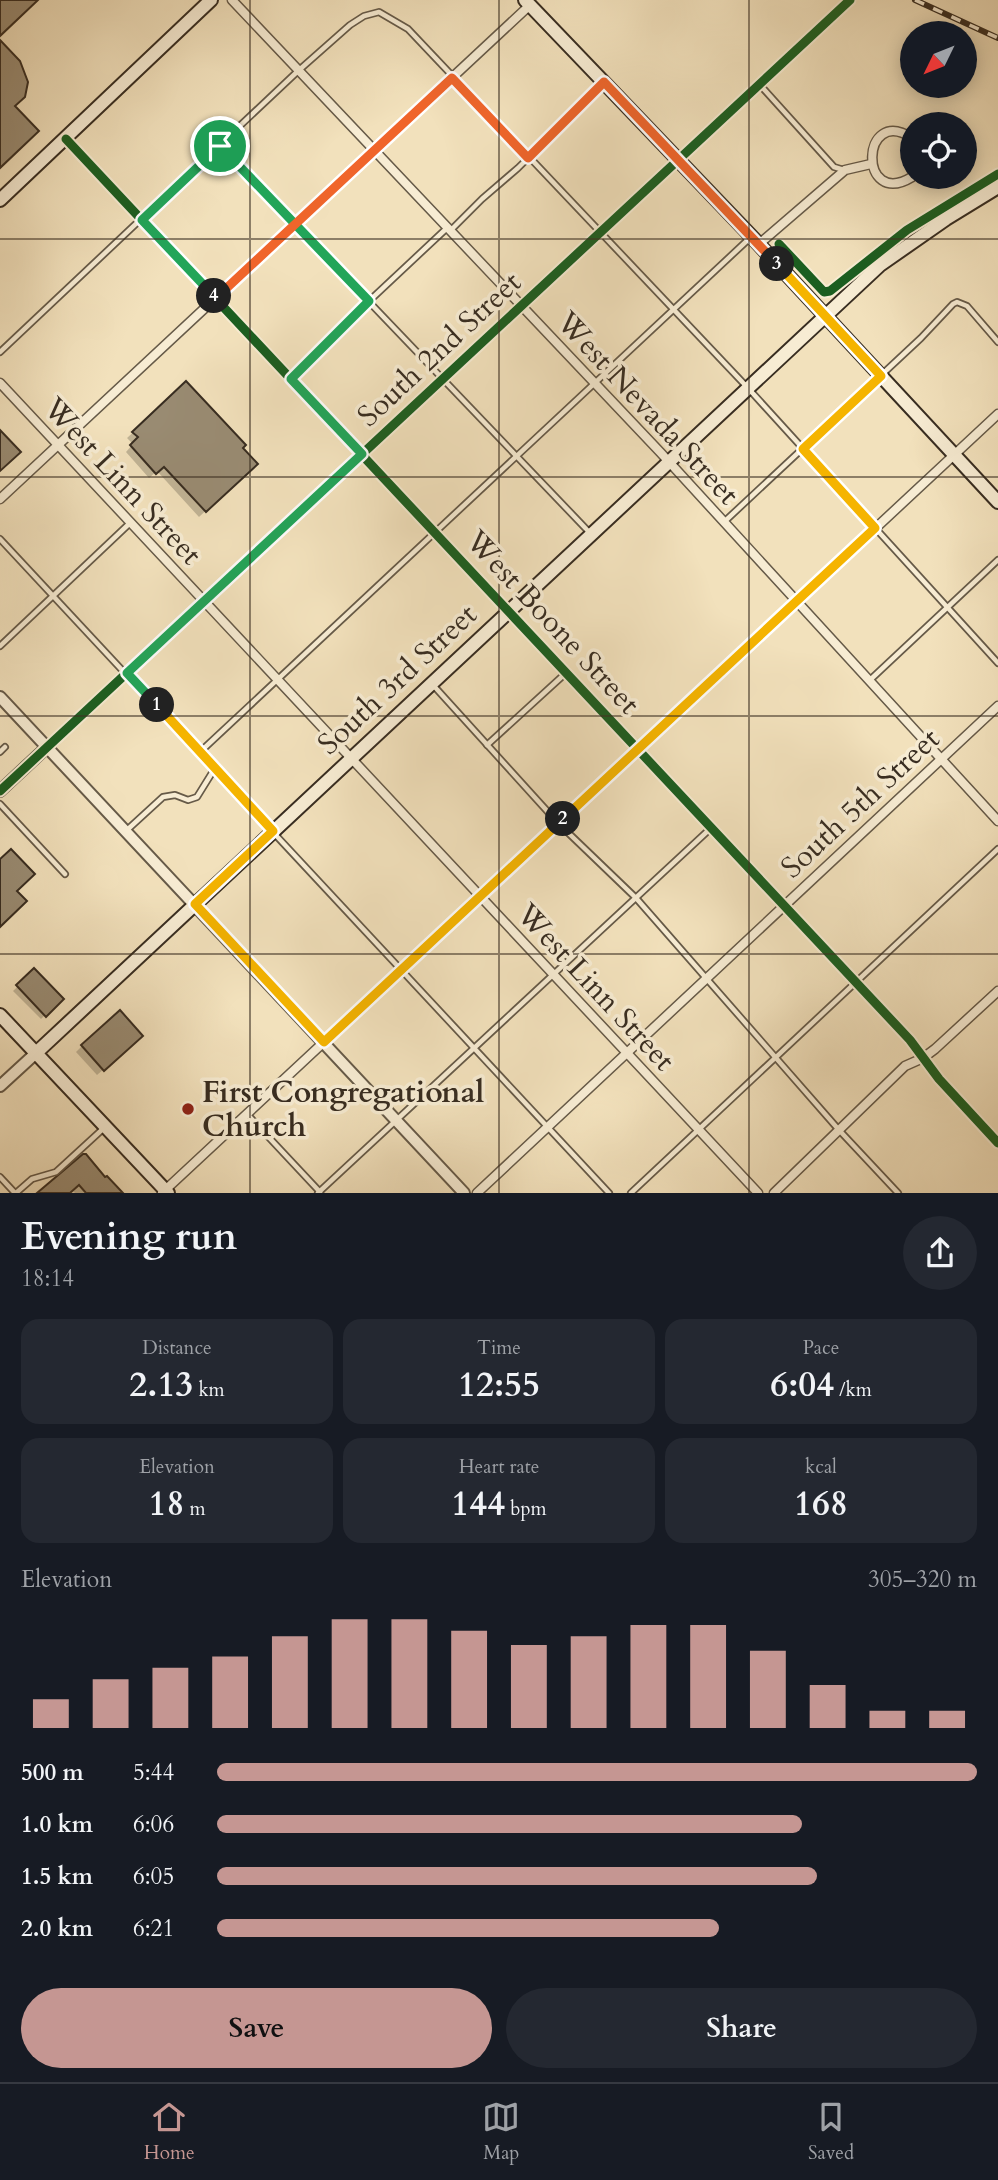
<!DOCTYPE html>
<meta charset="utf-8">
<style>
:root{--surface:#171b24;--page:#242831;--text:#f1f3f6;--muted:#9ea1a6;--line:#363941;--accent:#c59692}
body{margin:0;font-family:Cardo,serif;background:var(--page);color:var(--text);height:100vh;display:flex;flex-direction:column;font-size:26px;white-space:nowrap}
*{box-sizing:border-box;margin:0}
p{font-size:23px;color:var(--muted)}
.icon{flex:none;width:38px;height:38px;fill:none;stroke:currentColor;stroke-width:2;stroke-linecap:round;stroke-linejoin:round}
.map{position:relative;height:1193px;overflow:hidden}
.panel{display:flex;flex-direction:column;background:var(--surface);flex:1}
.panel>*{flex:none}
.needle{width:46px;rotate:227deg}
.fabs{position:absolute;left:900px;top:21px;display:grid;gap:14px}
.fabs a{display:grid;place-items:center;width:77px;height:77px;border-radius:50%;background:var(--surface);box-shadow:0 4px 18px #0003;font-size:35px}
.pin{position:absolute;display:grid;place-items:center;width:60px;height:60px;color:#fff;margin:-30px;border:4px solid #fff;border-radius:50%;box-shadow:0 2px 7px #0007}
.km{position:absolute;width:35px;height:35px;margin:-18px;border-radius:50%;background:#222;color:#fff;font-size:19px;line-height:35px;text-align:center}
.round{display:grid;place-items:center;flex:none;width:74px;height:74px;border-radius:37px;background:var(--page)}
.overview{display:flex;align-items:center;justify-content:space-between;height:119px;padding:0 21px}
h1{font-size:38px;font-weight:800;line-height:52px}
.figures{display:grid;grid-template-columns:repeat(3,1fr);gap:10px;height:119px;padding:7px 21px}
.figures div{display:grid;align-content:center;border-radius:18px;background:var(--page);text-align:center}
.figures b{font-size:35px;font-weight:800}
.figures small{font-size:19px;font-weight:400}
.figures p{font-size:19px}
.chart{height:196px;padding:14px 21px}
.chart p{display:flex;justify-content:space-between}
.chart svg{width:100%;height:126px;margin-top:7px;stroke:var(--accent);stroke-width:6}
.cta{display:flex;gap:14px;margin-top:auto;padding:14px 21px}
.cta a{flex:1;height:80px;border-radius:42px;background:var(--accent);color:#111;font-size:28px;font-weight:800;line-height:80px;text-align:center}
.cta a+a{background:var(--page);color:var(--text)}
ul{padding:0 21px;list-style:none;font-size:23px}
li{display:grid;grid-template-columns:112px 84px 1fr;align-items:center;height:52px}
li i{height:18px;border-radius:9px;background:var(--accent)}
.tabs{display:flex;justify-content:space-around;align-items:center;height:98px;border-top:2px solid var(--line);background:var(--surface);font-size:19px;color:var(--muted)}
.tabs a{display:grid;justify-items:center;gap:4px}
.tabs .on{color:var(--accent)}
.map>svg:first-child{display:block}
</style>
<div class="map">
<svg width="998" height="1193" viewBox="0 0 998 1193">
<rect width="100%" height="100%" fill="#f2e1bc"/>
<filter id="stains"><feTurbulence type="fractalNoise" baseFrequency=".00286" numOctaves="4"/><feColorMatrix values="0 0 0 0 .2 0 0 0 0 .09 0 0 0 0 .02 0 0 0 .5 -.17"/></filter>
<radialGradient id="worn" r=".72"><stop offset=".6" stop-color="#630" stop-opacity="0"/><stop offset="1" stop-color="#630" stop-opacity=".3"/></radialGradient>
<g fill="#0003">
<polygon points="186,384 255,464 199,517 157,471 149,478 126,452 133,444 127,438"/>
<polygon points="34,971 61,999 41,1019 13,991"/>
<polygon points="135,1042 97,1075 76,1052 82,1046"/>
<polygon points="83,1156 120,1193 75,1193 72,1190 68,1193 40,1193"/>
</g>
<g fill="#998b72" stroke="#382d21" stroke-width="2">
<polygon points="0,0 38,0 0,36"/>
<polygon points="0,40 20,61 28,82 25,97 15,106 39,131 0,168"/>
<polygon points="186,381 246,445 243,448 258,464 206,512 164,467 156,474 130,445 138,437 132,432"/>
<polygon points="0,430 21,452 0,471"/>
<polygon points="11,849 35,874 17,891 27,901 0,927 0,859"/>
<polygon points="34,968 64,999 46,1017 16,985"/>
<polygon points="120,1010 143,1036 104,1071 81,1045"/>
<polygon points="83,1154 86,1154 105,1177 107,1176 123,1193 86,1193 79,1185 70,1193 37,1193"/>
</g>
<g fill="none" stroke-linecap="round" stroke-linejoin="round">
<defs>
<g id="service">
<polyline points="760,85 834,167 844,170"/>
<polyline points="220,146 590,533"/>
<polyline points="451,230 482,199 518,168 604,83"/>
<polyline points="0,352 298,71 350,25 364,16 379,12 408,29 747,387 998,663"/>
<polyline points="291,378 335,333 447,228"/>
<polyline points="724,522 921,338 953,304 957,302 967,306 998,342"/>
<polyline points="0,539 609,1193"/>
<polyline points="0,646 130,523"/>
<polyline points="870,680 998,560"/>
<polyline points="433,685 558,823 636,898 839,1130 898,1193"/>
<polyline points="487,745 567,672"/>
<polyline points="0,752 5,747"/>
<polyline points="200,752 751,237"/>
<polyline points="0,804 65,874"/>
<polyline points="127,830 163,797 175,795 188,800 197,797 215,768"/>
<polyline points="247,1114 320,1192"/>
<polyline points="0,1177 15,1193"/>
<polyline points="16,1193 32,1179 56,1172 105,1127"/>
<polyline points="318,1193 711,828"/>
<polyline points="631,1193 998,849"/>
</g>
<g id="minor">
<polyline points="232,0 660,452 998,821"/>
<path d="M912,138C860,104 858,210 912,177"/>
<polyline points="66,139 910,1040 939,1079 998,1143"/>
<polyline points="759,244 845,170 871,164"/>
<polyline points="0,383 758,1193"/>
<polyline points="0,499 530,5"/>
<polyline points="47,747 850,0"/>
<polyline points="162,1193 998,414"/>
<polyline points="477,1193 998,706"/>
<polyline points="774,1193 905,1066 923,1058 935,1049 998,991"/>
</g>
<g id="tertiary">
<polyline points="0,697 464,1193"/>
<polyline points="0,791 47,747"/>
<polyline points="0,1086 36,1053"/>
</g>
<g id="secondary">
<polyline points="525,0 752,237 998,502"/>
<polyline points="0,200 211,0"/>
<polyline points="0,1015 168,1193"/>
<polyline points="36,1053 880,265 946,219 998,187"/>
</g>
</defs>
<use href="#service" stroke="#665a48" stroke-width="8"/>
<use href="#minor" stroke="#665a48" stroke-width="11"/>
<use href="#tertiary" stroke="#665a48" stroke-width="14"/>
<use href="#secondary" stroke="#382d21" stroke-width="16"/>
<use href="#service" stroke="#f7ecd3" stroke-width="4.5"/>
<use href="#minor" stroke="#f7ecd3" stroke-width="8"/>
<use href="#tertiary" stroke="#f7ecd3" stroke-width="10"/>
<use href="#secondary" stroke="#f7ecd3" stroke-width="12"/>
<defs>
<polyline id="rail" points="915,0 998,38"/>
</defs>
<use href="#rail" stroke="#382d21" stroke-width="6"/>
<use href="#rail" stroke="#f7ecd3" stroke-width="3.5" stroke-dasharray="10" stroke-linecap="butt"/>
<defs>
<g id="cycleway">
<polyline points="66,139 910,1040 939,1079 998,1143"/>
<polyline points="779,244 824,292 830,291 907,230 998,174"/>
<polyline points="0,791 850,0"/>
</g>
</defs>
<use href="#cycleway" stroke="#f7ecd3" stroke-width="13"/>
<use href="#cycleway" stroke="#1b5e20" stroke-width="9"/>
</g>
<g fill="none" stroke-linecap="round" stroke-linejoin="round">
<defs>
<polyline id="split-1" points="157,705 127,673 362,454 291,379 369,301 220,146"/>
<polyline id="split-2" points="157,705 273,831 195,904 324,1042 563,819"/>
<polyline id="split-3" points="563,819 875,528 803,449 881,376 777,264"/>
<polyline id="split-4" points="214,296 216,298 452,78 528,158 604,82 777,264"/>
<polyline id="split-5" points="214,296 142,220 220,146"/>
</defs>
<use href="#split-1" stroke="#fff" stroke-width="14"/>
<use href="#split-2" stroke="#fff" stroke-width="14"/>
<use href="#split-3" stroke="#fff" stroke-width="14"/>
<use href="#split-4" stroke="#fff" stroke-width="14"/>
<use href="#split-5" stroke="#fff" stroke-width="14"/>
<use href="#split-1" stroke="#22a559" stroke-width="9"/>
<use href="#split-2" stroke="#f5b400" stroke-width="9"/>
<use href="#split-3" stroke="#f5b400" stroke-width="9"/>
<use href="#split-4" stroke="#f0652b" stroke-width="9"/>
<use href="#split-5" stroke="#22a559" stroke-width="9"/>
</g>
<path fill="none" stroke="#382d21" stroke-width="2" stroke-opacity="0.55" d="M250,0V1193M499,0V1193M749,0V1193M0,239H998M0,477H998M0,716H998M0,954H998"/>
<circle fill="#8f2418" stroke="#f7ecd3" stroke-width="2.5" cx="188" cy="1109" r="7"/>
<g text-anchor="middle" stroke-width="7" stroke-linejoin="round" paint-order="stroke">
<g font-size="30" fill="#382d21" stroke="#f7ecd3">
<text transform="translate(439 349) rotate(-43)" y="10">South 2nd Street</text>
<text transform="translate(648 408) rotate(47)" y="10">West Nevada Street</text>
<text transform="translate(123 481) rotate(47)" y="10">West Linn Street</text>
<text transform="translate(553 622) rotate(47)" y="10">West Boone Street</text>
<text transform="translate(397 679) rotate(-43)" y="10">South 3rd Street</text>
<text transform="translate(860 803) rotate(-43)" y="10">South 5th Street</text>
<text transform="translate(596 987) rotate(47)" y="10">West Linn Street</text>
</g>
<g font-size="30" font-weight="bold" fill="#382d21" stroke="#f7ecd3" text-anchor="start">
<text x="202" y="1102">First Congregational<tspan x="202" dy="34">Church</tspan></text>
</g>
</g>
<rect width="100%" height="100%" filter="url(#stains)"/>
<rect width="100%" height="100%" fill="url(#worn)"/>
</svg>
<div class="fabs">
<a><svg class="needle" viewBox="-14 -14 28 28"><path d="M0-13l5 13h-10z" fill="#e53935"/><path d="M0 13l5-13h-10z" fill="#9ea1a6"/></svg></a>
<a><svg class="icon" aria-label="locate" viewBox="0 0 24 24"><circle cx="12" cy="12" r="6"/><path d="M12 2v4M12 18v4M2 12h4M18 12h4"/></svg></a>
</div>
<div class="pin" style="left:220px;top:146px;background:#1e9e55"><svg class="icon" aria-label="arrive" viewBox="0 0 24 24"><path d="M6 21V4h12l-3 4 3 4H6"/></svg></div>
<b class="km" style="left:157px;top:705px">1</b>
<b class="km" style="left:563px;top:819px">2</b>
<b class="km" style="left:777px;top:264px">3</b>
<b class="km" style="left:214px;top:296px">4</b>
</div>
<section class="panel">
<div class="overview"><div><h1>Evening run</h1><p>18:14</p></div><a class="round"><svg class="icon" aria-label="share" viewBox="0 0 24 24"><path d="M12 15V3M7 8l5-5 5 5M5 13v7h14v-7"/></svg></a></div>
<div class="figures">
<div><p>Distance</p><b>2.13<small> km</small></b></div>
<div><p>Time</p><b>12:55</b></div>
<div><p>Pace</p><b>6:04<small> /km</small></b></div>
</div>
<div class="figures">
<div><p>Elevation</p><b>18<small> m</small></b></div>
<div><p>Heart rate</p><b>144<small> bpm</small></b></div>
<div><p>kcal</p><b>168</b></div>
</div>
<div class="chart"><p><span>Elevation</span>305–320 m</p>
<svg viewBox="0 0 160 44" preserveAspectRatio="none"><path d="M5 44V34M15 44V27M25 44V23M35 44V19M45 44V12M55 44V6M65 44V6M75 44V10M85 44V15M95 44V12M105 44V8M115 44V8M125 44V17M135 44V29M145 44V38M155 44V38"/></svg>
</div>
<ul>
<li><b>500 m</b>5:44<i style="width:100%"></i></li>
<li><b>1.0 km</b>6:06<i style="width:77%"></i></li>
<li><b>1.5 km</b>6:05<i style="width:79%"></i></li>
<li><b>2.0 km</b>6:21<i style="width:66%"></i></li>
</ul>
<div class="cta"><a>Save</a><a>Share</a></div>
</section>
<nav class="tabs">
<a class="on"><svg class="icon" aria-label="home" viewBox="0 0 24 24"><path d="M3 11l9-7 9 7M6 9v11h12V9"/></svg>Home</a>
<a><svg class="icon" aria-label="map" viewBox="0 0 24 24"><path d="M3 6l6-2 6 2 6-2v14l-6 2-6-2-6 2zM9 4v14M15 6v14"/></svg>Map</a>
<a><svg class="icon" aria-label="saved" viewBox="0 0 24 24"><path d="M7 4h10v16l-5-4-5 4z"/></svg>Saved</a>
</nav>
